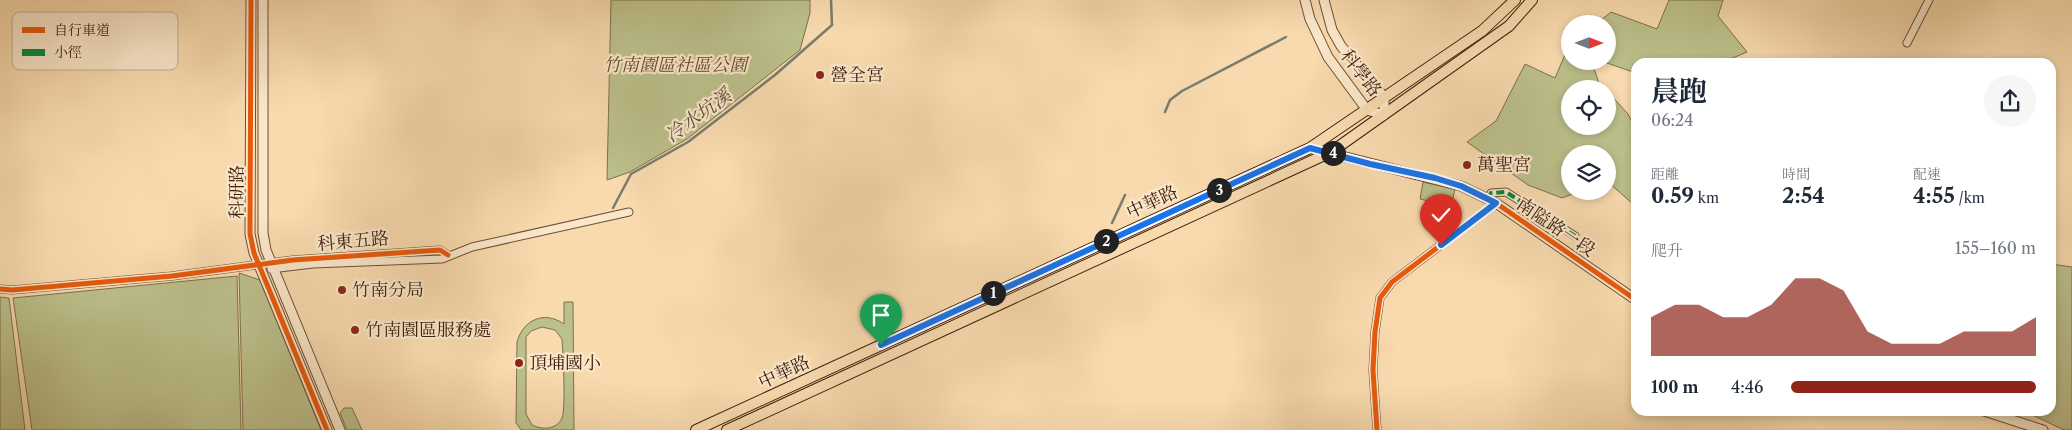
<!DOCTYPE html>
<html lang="zh-TW">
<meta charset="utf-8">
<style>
:root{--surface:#fff;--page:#f6f6f7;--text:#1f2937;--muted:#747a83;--accent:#8f2418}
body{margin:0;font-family:"Libre Caslon Text","Noto Serif TC",serif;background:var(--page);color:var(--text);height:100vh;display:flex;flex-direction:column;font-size:19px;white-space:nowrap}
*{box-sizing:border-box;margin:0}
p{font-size:16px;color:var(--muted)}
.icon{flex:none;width:28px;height:28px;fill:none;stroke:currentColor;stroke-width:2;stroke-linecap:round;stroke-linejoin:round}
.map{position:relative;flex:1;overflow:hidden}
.details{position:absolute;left:1631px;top:58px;width:425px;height:358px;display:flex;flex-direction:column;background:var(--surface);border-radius:15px;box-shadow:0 2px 8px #0003}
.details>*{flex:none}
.needle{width:32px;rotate:90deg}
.buttons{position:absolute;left:1561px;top:15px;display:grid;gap:10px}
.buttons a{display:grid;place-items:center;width:55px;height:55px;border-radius:50%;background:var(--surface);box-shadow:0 2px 8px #0003;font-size:25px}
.pin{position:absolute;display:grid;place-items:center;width:42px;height:42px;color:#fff;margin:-51px -21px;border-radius:50% 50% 50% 0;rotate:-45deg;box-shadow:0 0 5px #0007}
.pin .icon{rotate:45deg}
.km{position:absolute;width:25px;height:25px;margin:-12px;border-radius:50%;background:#222;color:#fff;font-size:14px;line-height:25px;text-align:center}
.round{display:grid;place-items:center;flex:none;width:52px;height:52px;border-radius:26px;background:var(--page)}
.headline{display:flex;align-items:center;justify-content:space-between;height:85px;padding:0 20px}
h1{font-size:28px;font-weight:700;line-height:38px}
.metrics{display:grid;grid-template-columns:repeat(3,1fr);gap:8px;height:85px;padding:5px 20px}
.metrics div{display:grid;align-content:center}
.metrics b{font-size:21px;font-weight:700}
.metrics small{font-size:14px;font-weight:400}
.metrics p{font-size:14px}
.chart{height:140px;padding:10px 20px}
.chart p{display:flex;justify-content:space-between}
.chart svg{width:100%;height:90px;margin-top:5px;fill:var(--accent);opacity:.7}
ul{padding:0 20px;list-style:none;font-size:16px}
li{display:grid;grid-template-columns:80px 60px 1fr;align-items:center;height:38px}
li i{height:12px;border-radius:6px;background:var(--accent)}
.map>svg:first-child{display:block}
</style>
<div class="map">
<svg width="2072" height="430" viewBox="0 0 2072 430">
<rect width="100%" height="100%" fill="#f8daae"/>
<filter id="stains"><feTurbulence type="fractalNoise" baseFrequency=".004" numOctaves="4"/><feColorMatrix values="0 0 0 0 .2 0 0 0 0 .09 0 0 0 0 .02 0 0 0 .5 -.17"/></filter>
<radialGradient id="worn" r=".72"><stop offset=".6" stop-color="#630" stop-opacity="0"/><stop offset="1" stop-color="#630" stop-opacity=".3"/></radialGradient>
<g fill="#bcc08b" stroke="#7e704c" fill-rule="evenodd">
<polygon points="611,0 810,0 810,13 800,50 687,139 630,172 607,180"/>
<polygon points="1669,0 1723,0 1718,16 1747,52 1723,62 1636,62 1636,73 1604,62 1593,66 1599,83 1604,89 1570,89 1570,126 1608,126 1608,92 1628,114 1636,130 1636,210 1633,204 1608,182 1608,154 1570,154 1570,191 1581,191 1562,198 1528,185 1467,142 1496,121 1525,64 1555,78 1570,43 1570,61 1608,61 1608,24 1596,24 1611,12 1657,29"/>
<polygon points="1423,182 1455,189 1451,207 1420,199"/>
<polygon points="2051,264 2072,267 2072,430 2064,430 2022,410 2051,410"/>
<polygon points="239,273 260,280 321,430 243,430"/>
<polygon points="237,276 241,430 32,430 13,298"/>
<polygon points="0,297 9,298 25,430 0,430"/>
<path d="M564,302H573L574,430H521L516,423L517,342C523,320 544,310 564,324ZM542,327L555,330L562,339C563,354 566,408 562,418C557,430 542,430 532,425L526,414V337L531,331Z"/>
<polygon points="344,408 352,408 362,430 347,430 340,413"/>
</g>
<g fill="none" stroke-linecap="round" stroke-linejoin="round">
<g stroke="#787c6f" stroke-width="2.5">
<polyline points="1165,112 1170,100 1182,91 1286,37"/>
<polyline points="613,208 631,174 688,142 775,75 832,25 831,0"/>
<polyline points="1112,223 1125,195"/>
</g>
<defs>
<g id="minor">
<polyline points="1907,43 1929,0"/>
<polyline points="1488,199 1491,193 1506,192 1575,236"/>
<polyline points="271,269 313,264 442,259 472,247 629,212"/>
<polyline points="0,289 12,290 172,276 293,260 440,250 448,255"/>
<polyline points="1377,430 1373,370 1375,332 1380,298 1392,282 1496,203"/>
</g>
<g id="tertiary">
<polyline points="251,0 250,234 254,253 327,430"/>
<polyline points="263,0 263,233 266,250 340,430"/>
<polyline points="1305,0 1310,19 1328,57 1367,110 1384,115 1384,97 1341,46 1332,30 1324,0"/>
<polyline points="1310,148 1461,186 1496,203 1636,300"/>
<polyline points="1981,410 2043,430"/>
</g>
<g id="primary">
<polyline points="696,430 1310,148 1482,31 1515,0"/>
<polyline points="727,430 1331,152 1509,26 1532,0"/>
</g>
</defs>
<use href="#minor" stroke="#6e4e36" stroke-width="9"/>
<use href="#tertiary" stroke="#6e4e36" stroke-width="11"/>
<use href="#primary" stroke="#40200e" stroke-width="12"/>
<use href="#minor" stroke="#fae7ca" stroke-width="7"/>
<use href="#tertiary" stroke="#fae7ca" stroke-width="9"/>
<use href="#primary" stroke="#f8daae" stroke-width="10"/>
<polyline stroke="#00873e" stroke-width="4" stroke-dasharray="8 4" stroke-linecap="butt" points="1488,199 1491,193 1506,192 1575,236"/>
<defs>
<g id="cycleway">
<polyline points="251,0 250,234 254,253 327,430"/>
<polyline points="1310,148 1461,186 1496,203 1636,300"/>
<polyline points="0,289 12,290 172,276 293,260 440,250 448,255"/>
<polyline points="1377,430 1373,370 1375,332 1380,298 1392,282 1496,203"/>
</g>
</defs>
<use href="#cycleway" stroke="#fae7ca" stroke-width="8"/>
<use href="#cycleway" stroke="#e8590c" stroke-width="5"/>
</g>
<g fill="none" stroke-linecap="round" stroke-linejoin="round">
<defs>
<polyline id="route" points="881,345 1310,148 1370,164 1435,178 1461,186 1496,203 1441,245"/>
</defs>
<use href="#route" stroke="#fff" stroke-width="10"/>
<use href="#route" stroke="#1a73e8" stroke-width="6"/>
</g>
<g fill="#8f2418" stroke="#fae7ca" stroke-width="2">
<circle cx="820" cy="75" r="5"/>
<circle cx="1467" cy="165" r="5"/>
<circle cx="342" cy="290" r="5"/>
<circle cx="355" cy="330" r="5"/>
<circle cx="519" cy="363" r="5"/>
</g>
<g text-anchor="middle" stroke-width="4.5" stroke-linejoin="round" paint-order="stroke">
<g font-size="18" font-style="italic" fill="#5f482d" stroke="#fae7ca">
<text x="675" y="71">竹南園區社區公園</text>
</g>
<g font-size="18" fill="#40200e" stroke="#fae7ca">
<text transform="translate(1361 73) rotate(52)" y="6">科學路</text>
<text transform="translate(237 192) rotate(-90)" y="6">科研路</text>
<text transform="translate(1152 202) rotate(-25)" y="6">中華路</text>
<text transform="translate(1556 227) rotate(34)" y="6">南隘路一段</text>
<text transform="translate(353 241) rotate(-5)" y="6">科東五路</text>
<text transform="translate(784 372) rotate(-25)" y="6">中華路</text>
</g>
<g font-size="18" fill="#40200e" stroke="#fae7ca" text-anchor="start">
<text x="830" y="81">營全宮</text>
<text x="1477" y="171">萬聖宮</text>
<text x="352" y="296">竹南分局</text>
<text x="365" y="336">竹南園區服務處</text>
<text x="529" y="369">頂埔國小</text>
</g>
<g font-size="19" font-style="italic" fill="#5c4e3e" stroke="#fae7ca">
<text transform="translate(698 115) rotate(-36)" y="7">冷水坑溪</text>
</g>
</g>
<rect x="12" y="12" width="166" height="58" rx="8" fill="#fae7ca" stroke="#c2ab92" stroke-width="1"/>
<rect x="22" y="27" width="23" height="6" fill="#e8590c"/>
<rect x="22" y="49" width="23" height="7" fill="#00873e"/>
<g font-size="14" fill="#40200e">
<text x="54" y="35">自行車道</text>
<text x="54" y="57">小徑</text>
</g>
<rect width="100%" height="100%" filter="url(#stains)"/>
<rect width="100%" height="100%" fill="url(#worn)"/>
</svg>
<div class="buttons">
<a><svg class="needle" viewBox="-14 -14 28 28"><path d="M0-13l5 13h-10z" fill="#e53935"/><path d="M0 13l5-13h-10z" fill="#747a83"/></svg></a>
<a><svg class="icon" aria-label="locate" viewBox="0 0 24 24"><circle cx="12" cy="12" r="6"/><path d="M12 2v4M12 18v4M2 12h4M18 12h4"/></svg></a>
<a><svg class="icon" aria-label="layers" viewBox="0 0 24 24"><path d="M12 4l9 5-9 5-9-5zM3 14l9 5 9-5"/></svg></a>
</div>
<div class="pin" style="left:881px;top:345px;background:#1e9e55"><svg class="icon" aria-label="arrive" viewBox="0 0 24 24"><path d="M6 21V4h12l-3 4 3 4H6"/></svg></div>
<div class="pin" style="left:1441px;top:245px;background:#d93025"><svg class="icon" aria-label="check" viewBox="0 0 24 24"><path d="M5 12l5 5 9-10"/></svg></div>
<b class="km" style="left:993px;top:293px">1</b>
<b class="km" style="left:1106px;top:241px">2</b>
<b class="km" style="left:1219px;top:190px">3</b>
<b class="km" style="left:1333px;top:153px">4</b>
<section class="details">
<div class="headline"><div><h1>晨跑</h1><p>06:24</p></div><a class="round"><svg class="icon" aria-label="share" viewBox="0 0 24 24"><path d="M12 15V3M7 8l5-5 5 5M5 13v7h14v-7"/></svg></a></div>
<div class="metrics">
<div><p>距離</p><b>0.59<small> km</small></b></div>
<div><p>時間</p><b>2:54</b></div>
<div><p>配速</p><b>4:55<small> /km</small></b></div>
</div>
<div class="chart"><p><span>爬升</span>155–160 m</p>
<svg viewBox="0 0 160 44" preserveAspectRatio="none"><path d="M0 44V25L10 19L20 19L30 25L40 25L50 19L60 6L70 6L80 12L90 32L100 38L110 38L120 38L130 32L140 32L150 32L160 25V44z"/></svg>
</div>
<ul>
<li><b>100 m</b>4:46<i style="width:100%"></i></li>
</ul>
</section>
</div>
